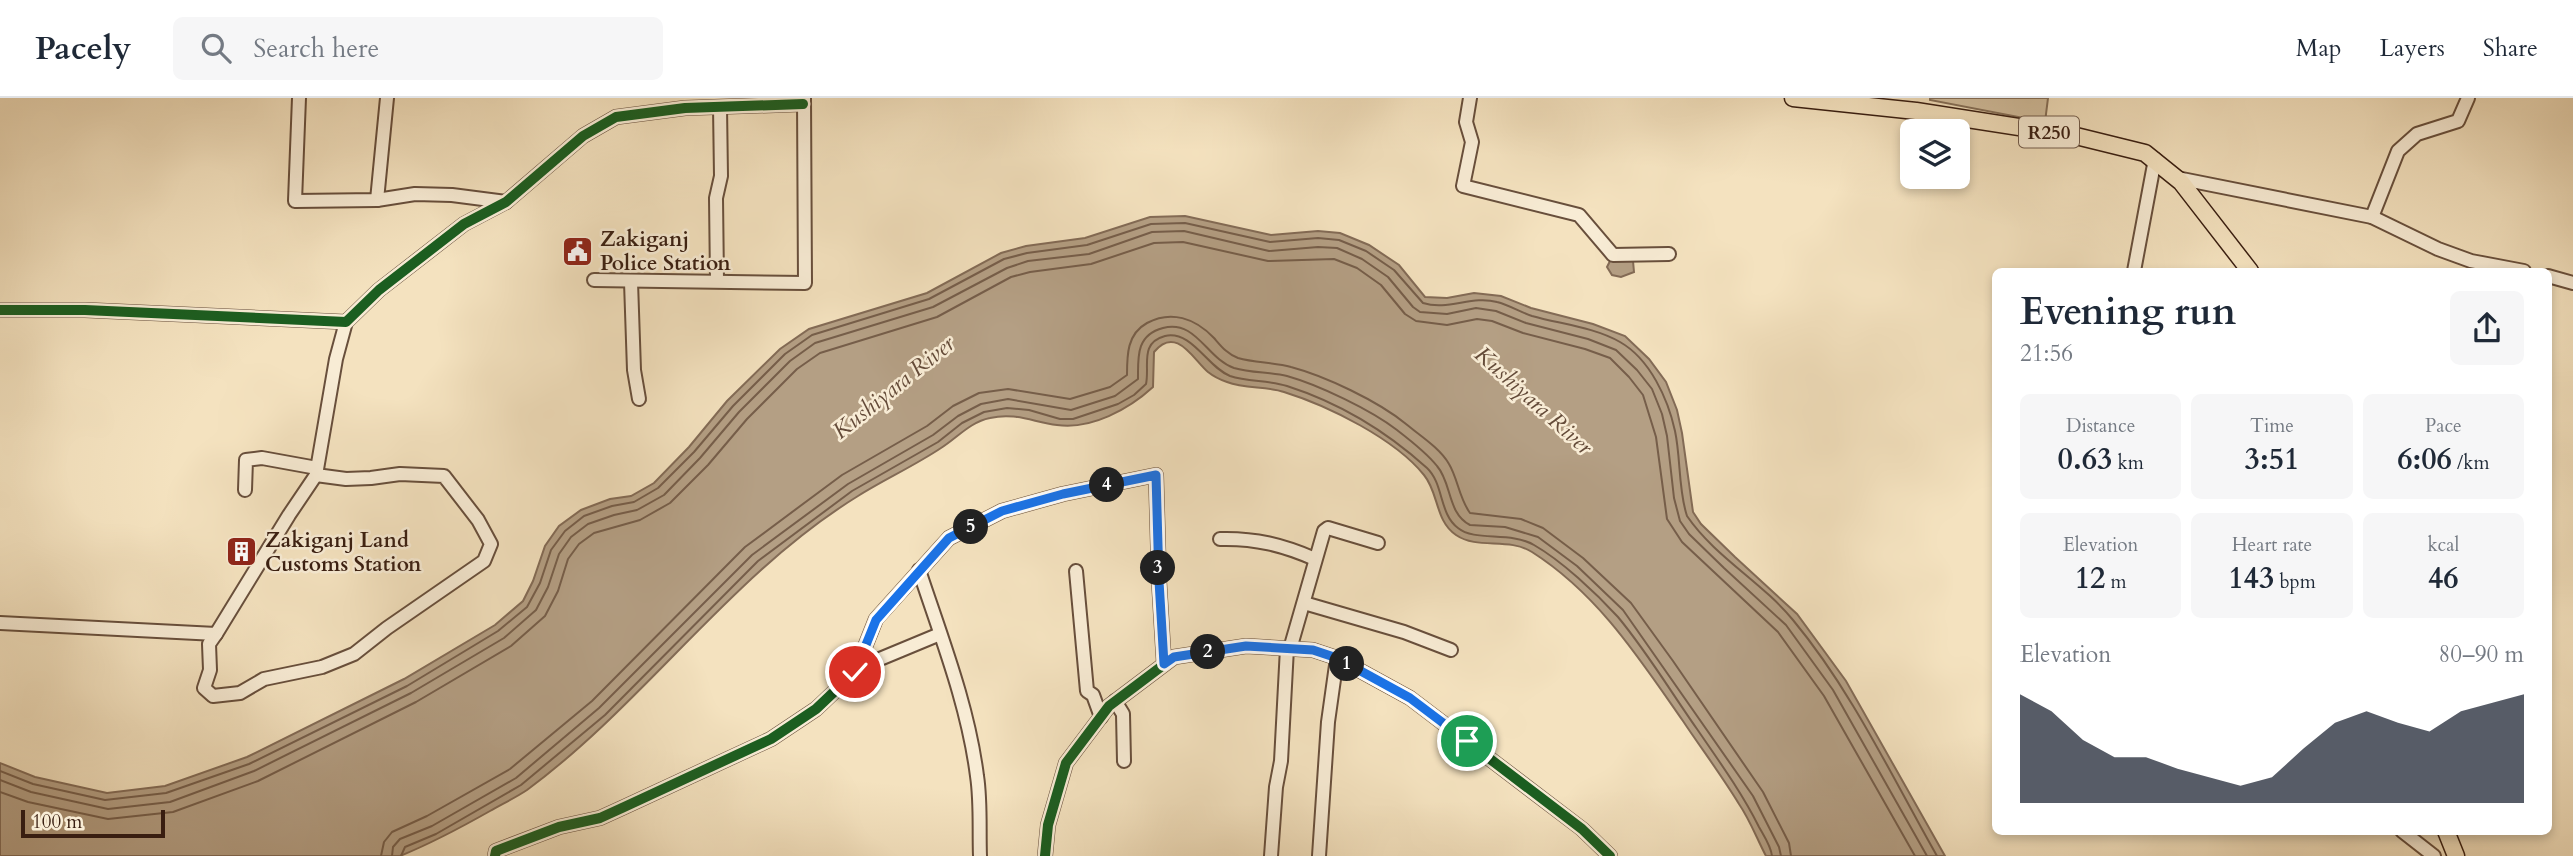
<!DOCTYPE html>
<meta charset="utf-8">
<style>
:root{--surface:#fff;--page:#f6f6f7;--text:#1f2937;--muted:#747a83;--line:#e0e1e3;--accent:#111827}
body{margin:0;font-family:Cardo,serif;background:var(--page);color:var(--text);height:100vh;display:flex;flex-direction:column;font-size:26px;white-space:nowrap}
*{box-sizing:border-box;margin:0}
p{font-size:23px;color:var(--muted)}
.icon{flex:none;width:38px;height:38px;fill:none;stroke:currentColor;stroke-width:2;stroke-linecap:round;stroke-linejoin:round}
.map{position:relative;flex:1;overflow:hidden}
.sheet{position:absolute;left:1992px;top:170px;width:560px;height:567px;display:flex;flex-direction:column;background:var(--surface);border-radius:10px;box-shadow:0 4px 10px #0003}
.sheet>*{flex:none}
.buttons{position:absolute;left:1900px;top:21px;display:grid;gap:14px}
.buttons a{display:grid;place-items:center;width:70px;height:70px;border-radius:10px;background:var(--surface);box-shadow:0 4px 10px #0003;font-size:35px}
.scale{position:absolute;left:21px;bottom:18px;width:144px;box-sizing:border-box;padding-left:7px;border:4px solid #391e11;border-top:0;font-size:19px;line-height:24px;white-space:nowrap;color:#391e11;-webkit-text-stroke:5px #f8ecd5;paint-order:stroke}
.pin{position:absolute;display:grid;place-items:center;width:60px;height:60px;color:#fff;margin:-30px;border:4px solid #fff;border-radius:50%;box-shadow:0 2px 7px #0007}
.km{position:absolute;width:35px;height:35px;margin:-18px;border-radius:50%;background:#222;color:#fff;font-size:19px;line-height:35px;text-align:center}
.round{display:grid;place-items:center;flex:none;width:74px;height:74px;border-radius:10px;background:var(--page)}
.headline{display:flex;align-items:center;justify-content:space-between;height:119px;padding:0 28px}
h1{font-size:38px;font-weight:700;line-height:52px}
.metrics{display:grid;grid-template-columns:repeat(3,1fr);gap:10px;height:119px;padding:7px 28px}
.metrics div{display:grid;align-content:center;border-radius:10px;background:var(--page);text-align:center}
.metrics b{font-size:30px;font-weight:700}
.metrics small{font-size:19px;font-weight:400}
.metrics p{font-size:19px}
.chart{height:196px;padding:14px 28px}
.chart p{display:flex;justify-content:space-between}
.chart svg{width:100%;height:126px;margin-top:7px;fill:var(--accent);opacity:.7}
header{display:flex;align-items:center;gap:42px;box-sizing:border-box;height:98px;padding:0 35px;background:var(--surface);border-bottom:2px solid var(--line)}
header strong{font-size:33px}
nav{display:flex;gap:38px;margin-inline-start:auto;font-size:24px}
.search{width:490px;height:63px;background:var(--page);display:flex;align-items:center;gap:18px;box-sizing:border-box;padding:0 24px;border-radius:10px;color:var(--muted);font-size:26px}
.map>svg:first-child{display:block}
</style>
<header>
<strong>Pacely</strong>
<div class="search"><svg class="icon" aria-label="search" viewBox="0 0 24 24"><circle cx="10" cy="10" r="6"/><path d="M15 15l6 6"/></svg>Search here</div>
<nav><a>Map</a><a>Layers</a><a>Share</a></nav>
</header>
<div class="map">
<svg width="2573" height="758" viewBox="0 0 2573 758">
<rect width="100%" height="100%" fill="#f4e2bf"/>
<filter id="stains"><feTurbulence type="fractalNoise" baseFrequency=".00286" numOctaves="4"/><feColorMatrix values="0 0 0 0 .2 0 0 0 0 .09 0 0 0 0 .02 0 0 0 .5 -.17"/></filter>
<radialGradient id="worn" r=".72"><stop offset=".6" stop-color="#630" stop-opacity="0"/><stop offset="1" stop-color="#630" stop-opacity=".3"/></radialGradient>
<polygon fill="#d4c1a1" stroke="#867059" stroke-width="2" points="1930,0 2048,0 2045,24 1930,2"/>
<g fill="#b49f84" stroke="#836b56" stroke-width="2">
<path d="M1185,118L1271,137L1318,133L1340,135L1369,147L1399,167L1425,199L1447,200L1474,195L1501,198L1531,210L1593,226L1625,238L1649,261L1666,284L1677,312L1682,335L1693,414L1701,426L1735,459L1797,516L1846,583L1945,758H1766C1757,741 1750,722 1739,706C1722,678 1701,650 1683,623C1639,560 1598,496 1532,454C1508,439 1478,452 1456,437C1435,423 1439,395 1424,377C1395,341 1329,308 1284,294C1266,288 1245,291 1227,284C1221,282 1213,278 1208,274C1193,261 1176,227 1154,254L1153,289C1129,311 1091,332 1057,327C1033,324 1015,314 990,320C970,324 957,340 941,350C914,368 885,381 858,398C731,476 646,604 527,692C515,700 502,706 490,713C460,730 432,745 400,758H0V665L35,679L107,695L165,688L247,659L404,581L495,527L523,503L533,483L545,448L559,428L581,412L610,401L631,398L654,385L689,349L727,303L780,251L809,231L927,195L1001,155L1026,148L1085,140L1150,119Z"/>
<polygon points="1610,163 1633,163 1634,174 1621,179 1612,177 1607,169"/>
</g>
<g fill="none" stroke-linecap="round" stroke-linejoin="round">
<g stroke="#765e4a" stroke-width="2">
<path d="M0,673L33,686L105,702L166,695L249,666L407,588L498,533L527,509L540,485L551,452L565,433L584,418L612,408L634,404L658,390L694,354L733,308L785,256L812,237L929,201L1004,161L1027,155L1087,147L1151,126L1185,125L1270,144L1318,140L1339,142L1366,153L1394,172L1423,205C1448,213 1472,197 1497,204C1509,207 1520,214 1532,218C1560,226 1594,229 1620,244C1650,261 1668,301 1675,333C1681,361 1678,391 1687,418C1715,459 1762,484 1793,522C1852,593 1892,679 1937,758"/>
<polyline points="0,682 31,694 108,711 170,704 254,673 411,595 504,540 536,512 548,489 559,456 571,439 588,426 614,417 637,412 664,397 700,360 739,314 790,263 815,245 933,209 1007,170 1028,163 1089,156 1152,134 1184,133 1269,153 1318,149 1337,150 1362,161 1388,179 1413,209 1420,214 1447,216 1476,210 1496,213 1526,225 1588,241 1616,252 1637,272 1652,291 1662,316 1667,338 1674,400 1680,423 1689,436 1724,470 1786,527 1833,592 1927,758"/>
<polyline points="0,694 28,704 108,721 173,714 258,683 416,604 511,548 545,518 558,493 568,461 579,446 594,435 640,422 670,405 708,367 747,321 797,271 820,255 937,219 1011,179 1030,174 1091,166 1154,145 1183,144 1268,163 1334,161 1357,170 1381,187 1405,216 1416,223 1447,227 1477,221 1492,223 1523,235 1585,251 1610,260 1629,279 1643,297 1656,339 1667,421 1682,444 1778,534 1824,598 1915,758"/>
<path d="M381,758L384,744L392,734L427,718L510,671L592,603L745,449L842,377L927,328L953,308L979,295L1008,291L1070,301L1110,289L1127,277C1127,257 1127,236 1147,225C1171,212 1195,220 1214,240C1221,248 1227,256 1238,260C1255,265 1274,264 1291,269C1325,278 1378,303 1406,326C1419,337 1440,350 1449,366C1458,381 1459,400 1470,415L1521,421L1543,430L1583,460L1631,505L1673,563L1763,694L1789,745L1791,758"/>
<path d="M392,758L393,749L400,741L432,728L516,680L599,610L752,457L848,386L933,337L958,318L981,306L1008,301L1071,312L1115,298L1138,281C1138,259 1136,237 1163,230C1196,221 1207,261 1234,270C1251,275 1270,274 1287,278C1319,287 1371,312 1397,332C1410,342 1427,355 1437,368C1452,385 1447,415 1470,427L1505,429L1538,439L1577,468L1623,512L1753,698L1779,749L1781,758"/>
<path d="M401,758L405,749L436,736L521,687L605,617L758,463L852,393L938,344L962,325L984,314L1007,310L1029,312L1060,321H1073L1118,306L1134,297L1146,286C1150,268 1139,245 1165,238C1192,232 1207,269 1230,278C1248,284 1269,282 1287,288C1340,305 1386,333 1427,370C1444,386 1439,416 1458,430C1475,444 1510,433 1534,447C1562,463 1596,495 1618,519C1647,554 1671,594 1697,631C1719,663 1742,695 1759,729C1764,738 1771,748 1772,758"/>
</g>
<defs>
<g id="minor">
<polyline points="299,0 295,103 377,102 415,96 452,97 506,104"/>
<polyline points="1470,0 1466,24 1472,44 1463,88 1579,117 1613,157 1669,156"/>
<polyline points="2177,80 2372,119 2398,53 2417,36 2458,23 2468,0"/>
<polyline points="377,102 387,0"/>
<polyline points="2372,119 2438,151 2471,163 2524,173"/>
<polyline points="2134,173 2155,61"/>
<polyline points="2548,178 2573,185"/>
<polyline points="594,182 805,185 804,0"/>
<polyline points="717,182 716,100 721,78 720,9"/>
<polyline points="631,184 634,272 639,301"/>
<polyline points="0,212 85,212 346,224 379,192 464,126 506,104 583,38 616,19 685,10 803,6"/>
<polyline points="245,392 246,362 262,360 317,370"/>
<path d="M1220,441C1255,440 1283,447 1315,461"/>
<path d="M919,472C941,539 968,607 977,678C981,704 979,732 980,758"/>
<polyline points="1076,473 1087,593 1093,597 1101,619"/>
<polyline points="1304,505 1404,534 1451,552"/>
<polyline points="0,525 216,536 289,417 316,377 336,261 346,224"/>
<polyline points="216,536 209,546 210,572 204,590 213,598 240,595 264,581 322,569 354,556 387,530 484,463 491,446 478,422 444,378 400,376 371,380 346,381 316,377"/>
<polyline points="1290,551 1324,433 1328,430 1378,445"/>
<polyline points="855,574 875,563 940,536"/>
<polyline points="1115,603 1123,616 1124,663"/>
<polyline points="2402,733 2434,758"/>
<polyline points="495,758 496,753 559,729 600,720 622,710 771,641 816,611 855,574 876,521 949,440 1002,413 1063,396 1156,377 1159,483 1164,566"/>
<polyline points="1045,758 1048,727 1066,665 1109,608 1174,559 1246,548 1313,552 1337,560 1410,600 1582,731 1610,758"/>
<polyline points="1271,758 1276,689 1281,663 1287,550"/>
<polyline points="1319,758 1328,624 1337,560"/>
</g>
<g id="major">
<polyline points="1793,0 1916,13 2076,38 2145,55 2181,84 2250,173"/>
<polyline points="2446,733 2456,758"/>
</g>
</defs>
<use href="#minor" stroke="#684f3c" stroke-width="16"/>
<use href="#major" stroke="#391e11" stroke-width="19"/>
<use href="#minor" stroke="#f8ecd5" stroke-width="12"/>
<use href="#major" stroke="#f4e2bf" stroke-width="16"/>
<defs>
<g id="cycleway">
<polyline points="0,212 85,212 346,224 379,192 464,126 506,104 583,38 616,19 685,10 803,6"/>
<polyline points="495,758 496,753 559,729 600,720 622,710 771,641 816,611 855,574 876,521 949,440 1002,413 1063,396 1156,377 1159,483 1164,566"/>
<polyline points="1045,758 1048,727 1066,665 1109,608 1174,559 1246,548 1313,552 1337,560 1410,600 1582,731 1610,758"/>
</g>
</defs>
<use href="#cycleway" stroke="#f8ecd5" stroke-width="15"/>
<use href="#cycleway" stroke="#1b5e20" stroke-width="10"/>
</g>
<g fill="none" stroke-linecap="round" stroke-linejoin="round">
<defs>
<polyline id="route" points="855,574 876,522 949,440 1002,413 1063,396 1156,377 1159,483 1164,566 1174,559 1246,548 1313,552 1337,560 1410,600 1467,643"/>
</defs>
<use href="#route" stroke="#fff" stroke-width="14"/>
<use href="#route" stroke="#1a73e8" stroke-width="9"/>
</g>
<defs>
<symbol id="civic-square" viewBox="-11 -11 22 22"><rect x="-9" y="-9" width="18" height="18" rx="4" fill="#8f2418" stroke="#f8ecd5"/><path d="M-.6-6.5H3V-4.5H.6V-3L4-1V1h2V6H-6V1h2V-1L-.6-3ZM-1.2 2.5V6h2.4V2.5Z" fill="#fff"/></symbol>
<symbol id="building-square" viewBox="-11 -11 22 22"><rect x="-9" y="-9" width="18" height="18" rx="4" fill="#8f2418" stroke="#f8ecd5"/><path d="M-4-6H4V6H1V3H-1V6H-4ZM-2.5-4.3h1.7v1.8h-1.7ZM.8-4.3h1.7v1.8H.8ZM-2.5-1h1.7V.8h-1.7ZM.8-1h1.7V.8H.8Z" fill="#fff"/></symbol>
</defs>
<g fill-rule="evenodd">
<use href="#civic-square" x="560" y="136" width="35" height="35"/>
<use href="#building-square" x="224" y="436" width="35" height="35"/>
</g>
<g text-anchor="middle" stroke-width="5" stroke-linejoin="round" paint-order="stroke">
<rect fill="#f8ecd5" stroke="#725c4c" stroke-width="2" x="2019" y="18.5" width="60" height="31" rx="5"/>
<g font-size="19" font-weight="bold" fill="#391e11">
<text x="2049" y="41">R250</text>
</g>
<g font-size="21" font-weight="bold" fill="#391e11" stroke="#f8ecd5" text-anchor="start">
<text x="600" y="148">Zakiganj<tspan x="600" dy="24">Police Station</tspan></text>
<text x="265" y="449">Zakiganj Land<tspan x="265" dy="24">Customs Station</tspan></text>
</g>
<g font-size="23" font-style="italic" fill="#644b39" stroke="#f8ecd5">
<text transform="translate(893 289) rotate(-39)" y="8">Kushiyara River</text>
<text transform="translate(1534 302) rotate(42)" y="8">Kushiyara River</text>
</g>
</g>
<rect width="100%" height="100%" filter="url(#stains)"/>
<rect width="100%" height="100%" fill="url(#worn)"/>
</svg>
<div class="buttons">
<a><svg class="icon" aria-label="layers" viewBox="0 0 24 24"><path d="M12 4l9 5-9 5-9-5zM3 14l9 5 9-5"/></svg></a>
</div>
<div class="scale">100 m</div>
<div class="pin" style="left:1467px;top:643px;background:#1e9e55"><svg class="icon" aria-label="arrive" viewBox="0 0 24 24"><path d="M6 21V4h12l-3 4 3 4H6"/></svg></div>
<div class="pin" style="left:855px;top:574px;background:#d93025"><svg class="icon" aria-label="check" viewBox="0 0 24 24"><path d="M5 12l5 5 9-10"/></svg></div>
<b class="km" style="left:1347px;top:566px">1</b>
<b class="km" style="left:1208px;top:554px">2</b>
<b class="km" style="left:1158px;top:470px">3</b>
<b class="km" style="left:1107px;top:387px">4</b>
<b class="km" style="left:971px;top:429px">5</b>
<section class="sheet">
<div class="headline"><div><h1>Evening run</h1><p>21:56</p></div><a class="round"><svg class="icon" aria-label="share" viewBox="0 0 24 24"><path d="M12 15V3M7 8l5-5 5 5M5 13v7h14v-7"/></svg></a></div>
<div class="metrics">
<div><p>Distance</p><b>0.63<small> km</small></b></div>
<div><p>Time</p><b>3:51</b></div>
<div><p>Pace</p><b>6:06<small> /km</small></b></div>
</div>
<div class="metrics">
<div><p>Elevation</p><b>12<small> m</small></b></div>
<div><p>Heart rate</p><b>143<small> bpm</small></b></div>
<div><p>kcal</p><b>46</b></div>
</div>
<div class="chart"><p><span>Elevation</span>80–90 m</p>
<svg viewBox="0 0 160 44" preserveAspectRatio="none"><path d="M0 44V6L10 12L20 22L30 28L40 28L50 32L60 35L70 38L80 35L90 25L100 16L110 12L120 16L130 19L140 12L150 9L160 6V44z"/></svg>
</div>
</section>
</div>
